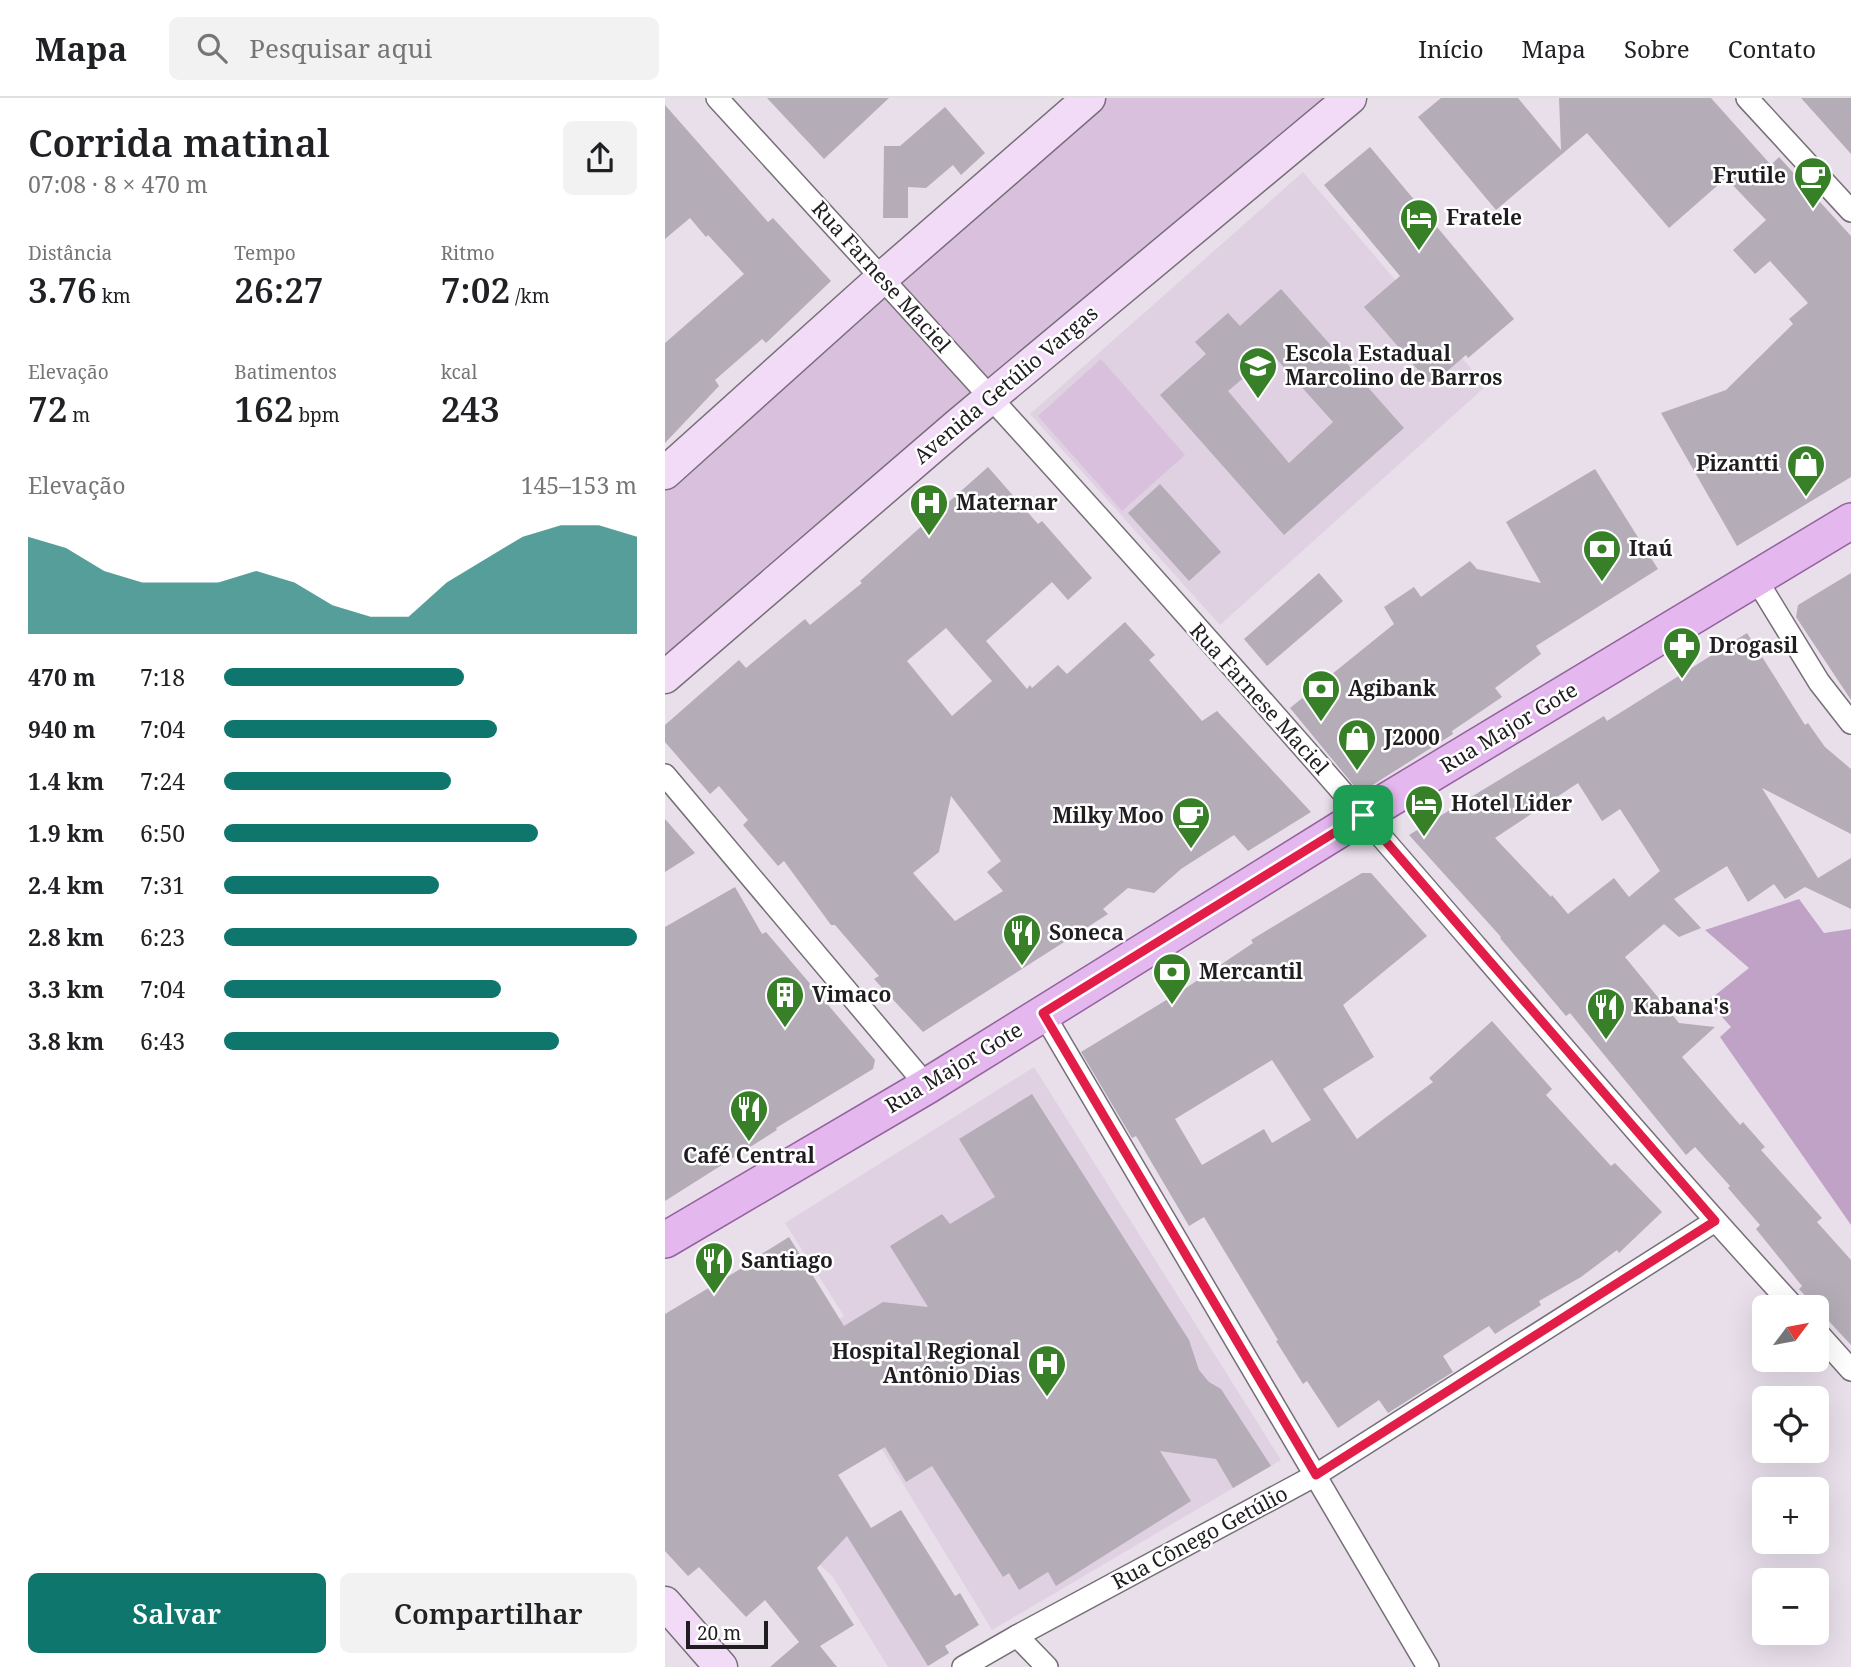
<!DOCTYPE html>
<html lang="pt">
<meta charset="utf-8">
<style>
:root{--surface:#fff;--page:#f2f2f2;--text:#202124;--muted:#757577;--line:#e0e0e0;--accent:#0f766e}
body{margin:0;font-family:"Noto Serif",serif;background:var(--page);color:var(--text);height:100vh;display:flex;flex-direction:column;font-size:26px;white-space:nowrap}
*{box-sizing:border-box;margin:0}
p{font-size:23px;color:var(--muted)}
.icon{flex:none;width:38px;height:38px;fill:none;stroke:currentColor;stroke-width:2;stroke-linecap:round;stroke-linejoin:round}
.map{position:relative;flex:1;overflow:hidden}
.side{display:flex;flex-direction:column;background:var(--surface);width:665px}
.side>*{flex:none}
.needle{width:46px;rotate:58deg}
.controls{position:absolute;left:1087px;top:1197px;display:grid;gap:14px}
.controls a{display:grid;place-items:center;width:77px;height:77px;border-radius:10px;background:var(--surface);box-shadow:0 7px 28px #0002;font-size:35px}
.scale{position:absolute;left:21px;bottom:18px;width:82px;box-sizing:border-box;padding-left:7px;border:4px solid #201d20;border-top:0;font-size:19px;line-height:24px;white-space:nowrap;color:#201d20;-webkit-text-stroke:5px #fff;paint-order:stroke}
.pin{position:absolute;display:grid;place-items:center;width:60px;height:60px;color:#fff;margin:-30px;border-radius:14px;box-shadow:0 4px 10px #0006}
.round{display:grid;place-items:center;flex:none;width:74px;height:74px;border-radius:10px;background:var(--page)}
.summary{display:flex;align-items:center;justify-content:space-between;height:119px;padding:0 28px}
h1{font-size:38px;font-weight:600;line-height:52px}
.metrics{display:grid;grid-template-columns:repeat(3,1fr);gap:10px;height:119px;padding:7px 28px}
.metrics div{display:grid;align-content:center}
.metrics b{font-size:35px;font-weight:600}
.metrics small{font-size:19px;font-weight:400}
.metrics p{font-size:19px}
.chart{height:196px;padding:14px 28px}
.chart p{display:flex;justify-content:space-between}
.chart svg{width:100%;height:126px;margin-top:7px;fill:var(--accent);opacity:.7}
.cta{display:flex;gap:14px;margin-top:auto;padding:14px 28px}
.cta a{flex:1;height:80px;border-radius:10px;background:var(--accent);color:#fff;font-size:28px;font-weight:600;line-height:80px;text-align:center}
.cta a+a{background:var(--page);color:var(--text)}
ul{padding:0 28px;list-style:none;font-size:23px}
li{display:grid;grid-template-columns:112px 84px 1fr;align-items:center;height:52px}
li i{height:18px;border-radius:9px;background:var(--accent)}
header{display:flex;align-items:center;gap:42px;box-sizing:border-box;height:98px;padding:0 35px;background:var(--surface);border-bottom:2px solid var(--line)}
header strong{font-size:33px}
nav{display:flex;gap:38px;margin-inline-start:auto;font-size:24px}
.search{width:490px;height:63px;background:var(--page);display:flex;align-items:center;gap:18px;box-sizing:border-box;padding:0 24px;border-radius:10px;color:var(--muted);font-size:26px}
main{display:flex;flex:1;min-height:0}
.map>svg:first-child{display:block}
</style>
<header>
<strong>Mapa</strong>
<div class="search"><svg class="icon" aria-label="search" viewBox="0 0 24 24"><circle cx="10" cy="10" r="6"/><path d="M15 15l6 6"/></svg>Pesquisar aqui</div>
<nav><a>Início</a><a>Mapa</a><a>Sobre</a><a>Contato</a></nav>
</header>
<main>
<section class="side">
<div class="summary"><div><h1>Corrida matinal</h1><p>07:08 · 8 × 470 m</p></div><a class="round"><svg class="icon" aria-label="share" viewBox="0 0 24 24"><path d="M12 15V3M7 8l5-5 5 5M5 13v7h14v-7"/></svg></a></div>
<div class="metrics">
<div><p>Distância</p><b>3.76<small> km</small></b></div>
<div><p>Tempo</p><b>26:27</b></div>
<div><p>Ritmo</p><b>7:02<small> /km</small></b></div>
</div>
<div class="metrics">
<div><p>Elevação</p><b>72<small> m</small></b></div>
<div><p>Batimentos</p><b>162<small> bpm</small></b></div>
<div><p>kcal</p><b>243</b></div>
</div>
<div class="chart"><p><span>Elevação</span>145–153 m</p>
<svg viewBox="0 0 160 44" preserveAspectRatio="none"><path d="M0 44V10L10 14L20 22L30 26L40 26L50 26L60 22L70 26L80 34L90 38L100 38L110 26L120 18L130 10L140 6L150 6L160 10V44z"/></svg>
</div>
<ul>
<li><b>470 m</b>7:18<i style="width:58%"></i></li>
<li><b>940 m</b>7:04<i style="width:66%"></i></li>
<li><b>1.4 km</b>7:24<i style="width:55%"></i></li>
<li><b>1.9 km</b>6:50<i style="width:76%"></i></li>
<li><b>2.4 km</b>7:31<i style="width:52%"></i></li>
<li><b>2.8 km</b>6:23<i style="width:100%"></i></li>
<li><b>3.3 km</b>7:04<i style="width:67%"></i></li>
<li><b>3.8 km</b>6:43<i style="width:81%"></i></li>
</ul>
<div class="cta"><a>Salvar</a><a>Compartilhar</a></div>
</section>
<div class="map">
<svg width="1186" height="1569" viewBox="0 0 1186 1569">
<rect width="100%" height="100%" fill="#e8dfea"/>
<g fill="#dfd1e2">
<polygon points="638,74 821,288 555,527 365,316"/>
<polygon points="369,969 616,1362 327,1532 148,1238 179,1218 120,1125"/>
<polygon points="132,1310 284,1555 261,1569 223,1569 168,1479 97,1413 23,1478 0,1453"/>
</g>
<g fill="#d9c1de">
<polygon points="424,0 685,0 0,579 0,375"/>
<polygon points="436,261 520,357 457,413 373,318"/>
</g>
<polygon fill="#bfa2c5" points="1134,801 1159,835 1186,831 1186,1127 1055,939 1066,929 1043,903 1084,870 1040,832"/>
<g fill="#b4acb6" fill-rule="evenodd">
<polygon points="102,0 224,0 159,61"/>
<polygon points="776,0 853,0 896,52 894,0 1046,0 1106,67 1114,59 1186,138 1186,379 1072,448 996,315 1061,292 1128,226 1124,221 1143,205 1105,163 1090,176 1068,152 1101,122 1061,80 1004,130 922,35 831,112 753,19"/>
<polygon points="1136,0 1186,0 1186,56 1154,20"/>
<polygon points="0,7 103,124 108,120 166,183 101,245 97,241 50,282 54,288 0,345 0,245 79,176 43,137 41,139 25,120 0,141"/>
<polygon points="280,9 320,55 296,77 288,67 261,90 243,89 243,120 218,120 219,48 235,48"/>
<polygon points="705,49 849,221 803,260 801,257 766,287 699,209 735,178 659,87"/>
<path d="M616,191L739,330L619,437L495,297L541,256L530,244L563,215L575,228ZM607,256L668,324L624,365L563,293Z"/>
<path d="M323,369L373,426L377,423L427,480L403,502L387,484L321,543L362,591L365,587L367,590L393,567L402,576L460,524L490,557L484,562L537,623L552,613L646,714L583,753L569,737L516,771L489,795L463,790L438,811L443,816L258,934L209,881L214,878L170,827H166L119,763L113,768L78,727L83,722L54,688L45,696L0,644V627L74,562L81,570L140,521L145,527L197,485L195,483ZM281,530L327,583L287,618L242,563ZM286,698L336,763L322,774L338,793L290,823L248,775L274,754Z"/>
<polygon points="930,371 993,471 871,548 876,556 830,590 837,599 787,633 788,636 695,695 625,610 729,526 719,509 749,489 756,499 805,463 812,471 876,485 841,424"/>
<polygon points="495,386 556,454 524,483 463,415"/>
<polygon points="654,475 678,503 602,568 579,541"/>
<polygon points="1186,475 1186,602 1131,519 1133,507"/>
<path d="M1082,535L1140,627L1143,625L1160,649L1186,671V736L1097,690L1153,780L1186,760V811L1140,789L1120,801L1109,786L1083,804L1062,768L1009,801L1036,830L1014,839L999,826L960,859L1014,925L1050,929L1017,959L1075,1027L1078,1024L1100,1049L1096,1052L1157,1120L1152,1124L1186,1162V1247L1134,1191L1137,1188L1091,1131L1095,1127L1063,1090L1065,1088L1030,1049L1021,1057L905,915L901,918L835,840L836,839L744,737L939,618L942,623ZM913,685L937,723L955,711L995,773L964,799L949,780L903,816L887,797L886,799L830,740Z"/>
<polygon points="0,721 30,755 0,774"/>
<path d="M697,775H706L762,838L678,907L709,959L658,991L692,1041L768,984L764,980L827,923L887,991L881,997L946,1068L950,1065L997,1114L954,1155L952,1152L916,1179L874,1203L876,1207L830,1236L824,1228L778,1258L788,1274L723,1315L714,1302L673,1330L642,1283L638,1286L611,1243L613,1242L539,1119L524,1128L471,1038L467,1040L416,954L521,890L588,845L586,842ZM607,962L646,1022L607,1045L599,1031L537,1067L510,1021Z"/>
<polygon points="70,789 97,836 101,834 210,962 208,971 111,1030 112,1032 0,1103 0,829"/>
<polygon points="367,996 524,1242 534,1272 544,1284 556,1291 606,1368 568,1390 551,1361 495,1353 526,1403 391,1488 383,1474 354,1492 344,1475 338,1479 267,1368 241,1384 220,1349 173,1377 206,1430 236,1412 290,1498 295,1495 314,1527 280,1548 284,1555 263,1568 182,1438 152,1470 189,1527 155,1548 172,1569 105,1569 134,1544 100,1502 81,1519 34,1469 23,1478 0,1453 0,1216 82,1167 78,1159 95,1157 124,1139 179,1228 218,1204 263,1209 225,1148 277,1116 285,1126 330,1099 294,1041"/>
</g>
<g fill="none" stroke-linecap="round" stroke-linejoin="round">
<defs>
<g id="street">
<path d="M52,0C270,238 488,476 700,720C842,883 982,1049 1129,1209"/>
<polyline points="1082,0 1186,113"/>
<polyline points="1091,481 1154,584 1186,625"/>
<polyline points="0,677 262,988"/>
<polyline points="378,915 763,1569"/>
<polyline points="1152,1234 1186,1272"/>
<polyline points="352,1538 382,1569"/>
<polyline points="298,1569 352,1538 651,1377 1050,1123"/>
</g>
<g id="secondary">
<polyline points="0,375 217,180 424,0"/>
<polyline points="0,579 295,325 685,0"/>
<polyline points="0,1505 56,1569"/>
</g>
<polyline id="primary" points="0,1142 262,988 698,717 1186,423"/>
</defs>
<use href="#street" stroke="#776f78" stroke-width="24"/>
<use href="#secondary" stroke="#776f78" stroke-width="35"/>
<use href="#primary" stroke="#94629e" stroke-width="38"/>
<use href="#street" stroke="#fff" stroke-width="21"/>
<use href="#secondary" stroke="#f2dbf6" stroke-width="32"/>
<use href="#primary" stroke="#e4b7ee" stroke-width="35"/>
</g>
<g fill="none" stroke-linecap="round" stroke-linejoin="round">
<defs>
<polygon id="route" points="698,717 1050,1123 651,1377 378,915"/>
</defs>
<use href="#route" stroke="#fff" stroke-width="14"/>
<use href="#route" stroke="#e11d48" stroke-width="9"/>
</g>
<defs>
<symbol id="cafe-pin" viewBox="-11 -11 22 30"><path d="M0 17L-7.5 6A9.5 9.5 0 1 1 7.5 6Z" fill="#378027" stroke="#fff"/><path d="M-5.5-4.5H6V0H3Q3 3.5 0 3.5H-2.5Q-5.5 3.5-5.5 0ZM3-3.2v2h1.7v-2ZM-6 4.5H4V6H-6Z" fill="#fff"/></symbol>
<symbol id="hotel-pin" viewBox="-11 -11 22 30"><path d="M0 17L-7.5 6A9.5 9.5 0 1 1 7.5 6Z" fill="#378027" stroke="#fff"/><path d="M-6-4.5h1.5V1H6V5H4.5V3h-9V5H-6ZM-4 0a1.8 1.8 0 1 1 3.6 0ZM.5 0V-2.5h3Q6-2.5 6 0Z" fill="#fff"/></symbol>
<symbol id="school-pin" viewBox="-11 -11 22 30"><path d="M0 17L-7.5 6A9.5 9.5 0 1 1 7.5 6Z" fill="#378027" stroke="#fff"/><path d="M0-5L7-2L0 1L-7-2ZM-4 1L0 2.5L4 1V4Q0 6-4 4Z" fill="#fff"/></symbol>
<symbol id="shop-pin" viewBox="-11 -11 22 30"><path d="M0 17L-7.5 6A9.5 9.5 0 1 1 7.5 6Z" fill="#378027" stroke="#fff"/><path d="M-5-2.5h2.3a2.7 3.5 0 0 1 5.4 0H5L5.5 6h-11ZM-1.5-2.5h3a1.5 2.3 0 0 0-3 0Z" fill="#fff"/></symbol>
<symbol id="hospital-pin" viewBox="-11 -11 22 30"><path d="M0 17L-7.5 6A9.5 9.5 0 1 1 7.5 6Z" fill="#378027" stroke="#fff"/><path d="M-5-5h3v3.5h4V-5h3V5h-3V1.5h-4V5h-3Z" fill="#fff"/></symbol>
<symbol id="bank-pin" viewBox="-11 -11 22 30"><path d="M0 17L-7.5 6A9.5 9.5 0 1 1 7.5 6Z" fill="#378027" stroke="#fff"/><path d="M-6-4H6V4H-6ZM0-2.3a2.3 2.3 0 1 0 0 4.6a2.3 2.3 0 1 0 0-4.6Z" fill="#fff"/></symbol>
<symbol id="pharmacy-pin" viewBox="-11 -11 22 30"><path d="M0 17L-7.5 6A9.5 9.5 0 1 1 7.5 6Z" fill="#378027" stroke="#fff"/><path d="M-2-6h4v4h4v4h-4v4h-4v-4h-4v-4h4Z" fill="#fff"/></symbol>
<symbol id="restaurant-pin" viewBox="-11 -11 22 30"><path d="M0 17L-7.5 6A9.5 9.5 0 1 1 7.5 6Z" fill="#378027" stroke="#fff"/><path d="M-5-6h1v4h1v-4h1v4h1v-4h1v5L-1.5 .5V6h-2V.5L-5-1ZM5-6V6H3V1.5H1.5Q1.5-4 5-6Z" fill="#fff"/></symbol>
<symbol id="building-pin" viewBox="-11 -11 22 30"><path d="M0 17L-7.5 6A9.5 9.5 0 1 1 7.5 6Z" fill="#378027" stroke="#fff"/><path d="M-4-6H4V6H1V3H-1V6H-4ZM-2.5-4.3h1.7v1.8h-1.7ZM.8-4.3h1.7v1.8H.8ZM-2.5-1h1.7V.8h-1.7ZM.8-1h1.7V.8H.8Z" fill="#fff"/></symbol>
</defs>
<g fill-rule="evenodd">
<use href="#cafe-pin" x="1126" y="56" width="44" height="60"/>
<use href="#hotel-pin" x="732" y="98" width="44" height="60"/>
<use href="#school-pin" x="571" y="246" width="44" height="60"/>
<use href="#shop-pin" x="1119" y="344" width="44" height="60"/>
<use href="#hospital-pin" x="242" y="383" width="44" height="60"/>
<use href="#bank-pin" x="915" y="429" width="44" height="60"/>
<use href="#pharmacy-pin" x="995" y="526" width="44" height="60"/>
<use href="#bank-pin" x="634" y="569" width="44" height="60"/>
<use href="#shop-pin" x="670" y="618" width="44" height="60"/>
<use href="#hotel-pin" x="737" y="684" width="44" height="60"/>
<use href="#cafe-pin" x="504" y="696" width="44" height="60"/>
<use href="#restaurant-pin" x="335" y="813" width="44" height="60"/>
<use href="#bank-pin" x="485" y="852" width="44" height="60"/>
<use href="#building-pin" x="98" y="875" width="44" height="60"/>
<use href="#restaurant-pin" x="919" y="887" width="44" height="60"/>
<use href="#restaurant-pin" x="62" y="989" width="44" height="60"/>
<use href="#restaurant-pin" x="27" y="1141" width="44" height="60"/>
<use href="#hospital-pin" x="360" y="1244" width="44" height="60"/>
</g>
<g text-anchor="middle" stroke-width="5" stroke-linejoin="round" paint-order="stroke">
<g font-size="21" font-weight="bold" fill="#201d20" stroke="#fff" text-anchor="start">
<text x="1121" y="85" text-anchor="end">Frutile</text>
<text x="781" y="127">Fratele</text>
<text x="620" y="263">Escola Estadual<tspan x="620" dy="24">Marcolino de Barros</tspan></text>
<text x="1114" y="373" text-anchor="end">Pizantti</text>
<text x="291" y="412">Maternar</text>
<text x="964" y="458">Itaú</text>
<text x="1044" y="555">Drogasil</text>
<text x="683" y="598">Agibank</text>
<text x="719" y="647">J2000</text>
<text x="786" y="713">Hotel Lider</text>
<text x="499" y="725" text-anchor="end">Milky Moo</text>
<text x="384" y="842">Soneca</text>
<text x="534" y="881">Mercantil</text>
<text x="147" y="904">Vimaco</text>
<text x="968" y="916">Kabana's</text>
<text x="84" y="1065" text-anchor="middle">Café Central</text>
<text x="76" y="1170">Santiago</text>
<text x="355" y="1261" text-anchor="end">Hospital Regional<tspan x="355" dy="24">Antônio Dias</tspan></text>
</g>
<g font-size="21" fill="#201d20" stroke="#fff">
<text transform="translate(216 179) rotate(48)" y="7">Rua Farnese Maciel</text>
<text transform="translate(341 287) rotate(-40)" y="7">Avenida Getúlio Vargas</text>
<text transform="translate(594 601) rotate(48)" y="7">Rua Farnese Maciel</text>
<text transform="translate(844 630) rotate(-31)" y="7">Rua Major Gote</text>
<text transform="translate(289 970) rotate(-31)" y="7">Rua Major Gote</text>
<text transform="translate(535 1440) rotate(-28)" y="7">Rua Cônego Getúlio</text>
</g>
</g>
</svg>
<div class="controls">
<a><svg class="needle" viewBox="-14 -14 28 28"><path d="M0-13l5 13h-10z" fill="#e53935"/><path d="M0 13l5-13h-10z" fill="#757577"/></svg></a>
<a><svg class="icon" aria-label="locate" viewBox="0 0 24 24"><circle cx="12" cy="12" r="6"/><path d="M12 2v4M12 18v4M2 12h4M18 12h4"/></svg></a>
<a>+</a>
<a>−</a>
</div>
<div class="scale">20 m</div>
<div class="pin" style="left:698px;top:717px;background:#1e9e55"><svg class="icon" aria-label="arrive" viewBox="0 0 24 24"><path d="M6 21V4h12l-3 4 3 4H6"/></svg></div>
</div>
</main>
